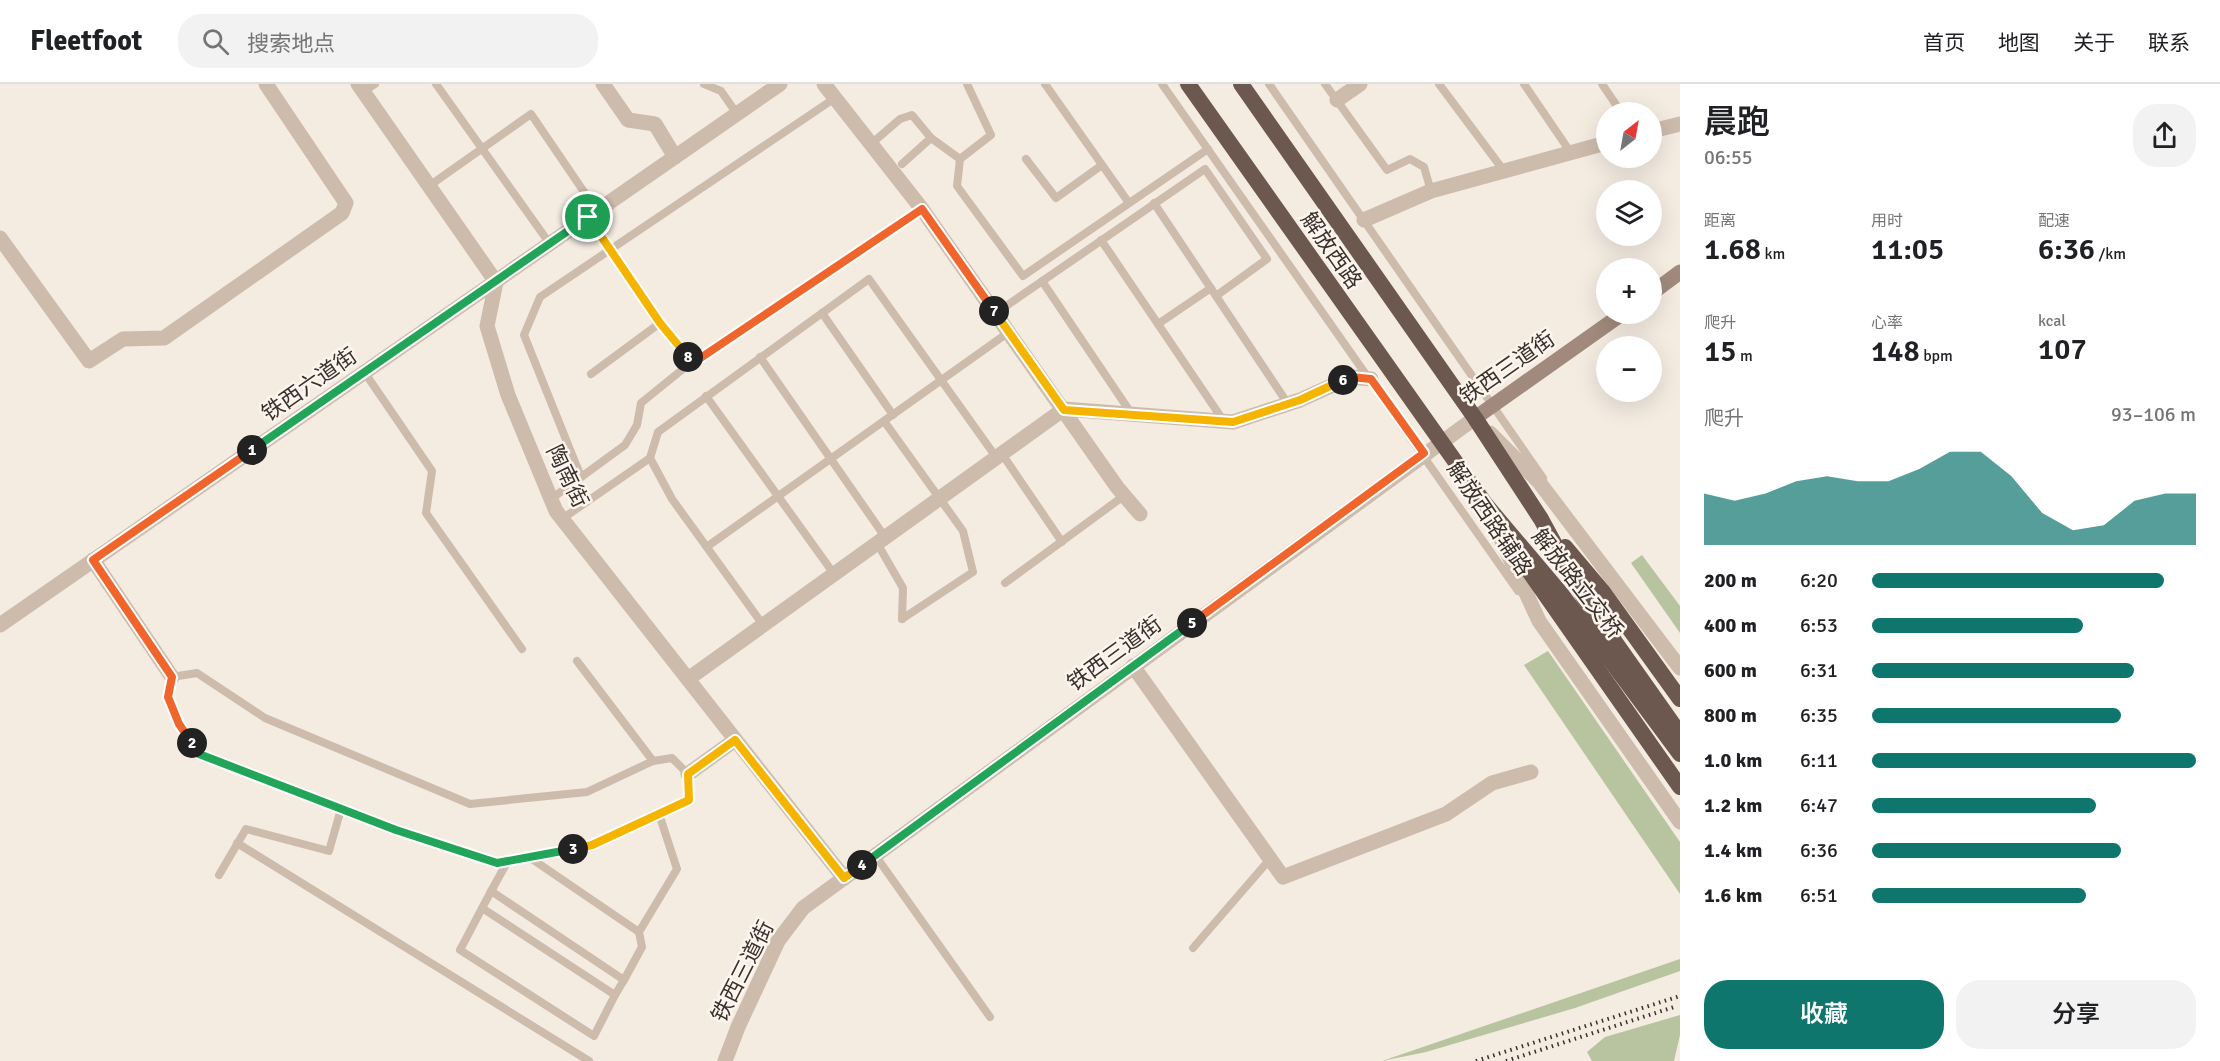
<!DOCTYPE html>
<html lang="zh">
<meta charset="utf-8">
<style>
:root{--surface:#fff;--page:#f2f2f2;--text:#202124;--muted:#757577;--line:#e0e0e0;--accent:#0f766e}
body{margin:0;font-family:Signika,"Noto Sans SC",sans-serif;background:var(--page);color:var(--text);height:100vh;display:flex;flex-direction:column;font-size:22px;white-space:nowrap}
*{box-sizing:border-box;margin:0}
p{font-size:20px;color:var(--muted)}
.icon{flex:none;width:33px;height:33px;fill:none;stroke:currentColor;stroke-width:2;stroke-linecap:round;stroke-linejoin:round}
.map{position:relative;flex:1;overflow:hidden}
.side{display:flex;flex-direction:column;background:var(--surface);width:540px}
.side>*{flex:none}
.needle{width:39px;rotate:31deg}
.fabs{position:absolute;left:1596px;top:18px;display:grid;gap:12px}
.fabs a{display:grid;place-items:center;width:66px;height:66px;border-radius:50%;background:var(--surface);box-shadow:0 6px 24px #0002;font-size:30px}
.pin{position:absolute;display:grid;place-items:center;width:51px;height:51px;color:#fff;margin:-26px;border:3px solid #fff;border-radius:50%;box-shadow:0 2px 6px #0007}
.km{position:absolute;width:30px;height:30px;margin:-15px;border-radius:50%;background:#222;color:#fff;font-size:16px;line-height:30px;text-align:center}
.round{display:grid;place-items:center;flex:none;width:63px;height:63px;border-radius:24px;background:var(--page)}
.summary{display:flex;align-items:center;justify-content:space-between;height:102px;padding:0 24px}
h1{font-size:33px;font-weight:600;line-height:45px}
.figures{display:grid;grid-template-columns:repeat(3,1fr);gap:9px;height:102px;padding:6px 24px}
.figures div{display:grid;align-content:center}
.figures b{font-size:30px;font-weight:600}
.figures small{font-size:16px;font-weight:400}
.figures p{font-size:16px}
.chart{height:168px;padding:12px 24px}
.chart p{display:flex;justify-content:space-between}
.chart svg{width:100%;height:108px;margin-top:6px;fill:var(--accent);opacity:.7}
.cta{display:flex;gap:12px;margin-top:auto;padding:12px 24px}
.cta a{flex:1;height:69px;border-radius:24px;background:var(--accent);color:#fff;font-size:24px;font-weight:600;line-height:69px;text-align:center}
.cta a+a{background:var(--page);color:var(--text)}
ul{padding:0 24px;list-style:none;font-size:20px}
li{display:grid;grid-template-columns:96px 72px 1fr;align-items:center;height:45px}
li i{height:15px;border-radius:8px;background:var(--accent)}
header{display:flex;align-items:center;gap:36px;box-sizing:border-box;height:84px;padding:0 30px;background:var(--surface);border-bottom:2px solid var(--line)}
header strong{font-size:28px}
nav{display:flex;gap:33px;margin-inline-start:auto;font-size:21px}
.search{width:420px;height:54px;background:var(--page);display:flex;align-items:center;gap:15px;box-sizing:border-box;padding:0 21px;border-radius:24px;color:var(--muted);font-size:22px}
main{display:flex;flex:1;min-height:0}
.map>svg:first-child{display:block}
</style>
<header>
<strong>Fleetfoot</strong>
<div class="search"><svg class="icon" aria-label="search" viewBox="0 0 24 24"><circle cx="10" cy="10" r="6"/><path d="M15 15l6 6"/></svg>搜索地点</div>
<nav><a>首页</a><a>地图</a><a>关于</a><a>联系</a></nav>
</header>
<main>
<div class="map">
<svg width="1680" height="977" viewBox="0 0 1680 977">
<rect width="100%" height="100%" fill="#f4ebe1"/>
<g fill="#b8c4a0">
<polygon points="1642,471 1680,522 1680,549 1631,479"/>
<polygon points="1548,567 1680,758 1680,810 1524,581"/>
<polygon points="1680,875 1680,887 1575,924 1426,968 1382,977"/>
<polygon points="1680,931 1680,951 1674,977 1592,977 1587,968 1605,953"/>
</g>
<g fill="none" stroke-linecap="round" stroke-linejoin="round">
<g stroke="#cdbbac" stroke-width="8">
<polyline points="436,0 550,160"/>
<polyline points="704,0 721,7 737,30"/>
<polyline points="967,0 991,51 960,75 957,102 1023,192 1208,65"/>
<polyline points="1045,0 1129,119"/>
<polyline points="1162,0 1518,507"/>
<polyline points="1269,0 1543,394"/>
<polyline points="1325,0 1387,86 1410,75 1424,83 1431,107"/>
<polyline points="1439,0 1504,87"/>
<polyline points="1524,0 1571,69"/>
<polyline points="1602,0 1621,28"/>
<polyline points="363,8 375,0"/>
<polyline points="871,60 900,35 912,31 931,54 960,75"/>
<polyline points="1026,75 1056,114 1102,81"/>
<polyline points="902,80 931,54"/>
<polyline points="429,102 531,30 597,127"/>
<polyline points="1154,119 1288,320"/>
<polyline points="588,133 660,239"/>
<polyline points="1101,156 1223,336"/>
<polyline points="1042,197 1131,329"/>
<polyline points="822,229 893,331"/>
<polyline points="996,229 1205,85 1267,175 1216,212"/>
<polyline points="1158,240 1211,204"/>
<polyline points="760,273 885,453"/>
<polyline points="365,289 432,387 426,429 522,565"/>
<polyline points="591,290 660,239 693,279"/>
<polyline points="706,312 834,490"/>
<polyline points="884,337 963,447 973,488 902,535"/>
<polyline points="1002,370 1062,458"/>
<polyline points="650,374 672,415 763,541"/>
<polyline points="581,393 524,251 540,213 835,14"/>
<polyline points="551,415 625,361 637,341 641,319 683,285 922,125"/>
<polyline points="562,435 650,374 658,348 869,195 996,373"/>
<polyline points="877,459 903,504 902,535"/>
<polyline points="708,462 1009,248"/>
<polyline points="1005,499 1125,411"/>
<polyline points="577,577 653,677"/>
<polygon points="197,589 265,634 470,720 587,708 653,677 672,674 688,690 689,715 592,761 497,779 397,746 199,670 179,640 168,613 172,593"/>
<polyline points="237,759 589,977"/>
<polyline points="875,771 990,933"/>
<polyline points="529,773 639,848"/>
<polyline points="219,791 246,745 329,767 341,725"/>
<polyline points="491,807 624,896 642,863 639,848 677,785 659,730"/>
<path d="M482,824L615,911L594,952L460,866C476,836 491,806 508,777"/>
<polyline points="1193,864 1270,775"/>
<polyline points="615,911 624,896"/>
</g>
<g stroke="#cdbbac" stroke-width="15">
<polyline points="358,0 496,198 487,242 508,311 556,427 844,794"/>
<polyline points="603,0 628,36 655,40 675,73"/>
<polyline points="824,0 922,125 1117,403 1140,430"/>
<polyline points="1337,16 1360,0"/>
<polyline points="1652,47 1680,40"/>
<polyline points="1364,136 1431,107 1606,59"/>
<polyline points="0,154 89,277 123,255 164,254 342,129 346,119 266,0"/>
<polyline points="1490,349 1539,398 1680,584"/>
<polyline points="1489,429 1539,537 1680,738"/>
<polyline points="93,476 172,593"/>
<polyline points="1133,582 1283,793 1446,730 1492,699 1531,688"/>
<polyline points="688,595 1064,325 1233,338 1300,316 1351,293 1371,295"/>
<polyline points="688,690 735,656"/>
</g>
<g stroke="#cdbbac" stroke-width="15">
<polyline points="0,541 780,0"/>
<polyline points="725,977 738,943 778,857 803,824 1475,334"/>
</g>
<g stroke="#a18a7d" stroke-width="15">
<polyline points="1652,209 1680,188"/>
<polyline points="1475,334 1622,230"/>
</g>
<g stroke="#6c584f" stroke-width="16">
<polyline points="1188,0 1486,421 1562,511 1680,670"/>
<polyline points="1241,0 1475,334 1541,435 1584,514 1680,650"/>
<polyline points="1565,463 1603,508 1680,615"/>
<polyline points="1524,480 1680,703"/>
</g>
<g stroke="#3b302b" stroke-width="4" stroke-dasharray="1.5 4.5" stroke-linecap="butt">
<polyline points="1476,977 1680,912"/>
<polyline points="1506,977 1674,923"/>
</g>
</g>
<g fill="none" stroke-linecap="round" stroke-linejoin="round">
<defs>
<polyline id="split-1" points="252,366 588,133"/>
<polyline id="split-2" points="192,659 179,640 168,613 172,593 93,476 252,366"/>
<polyline id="split-3" points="192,659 199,670 396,746 497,779 573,765"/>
<polyline id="split-4" points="573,765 592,761 689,716 688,690 735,656 844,794 862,781"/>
<polyline id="split-5" points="862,781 1192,539"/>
<polyline id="split-6" points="1192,539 1424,369 1371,295 1351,293 1343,296"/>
<polyline id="split-7" points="994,227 1064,326 1233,338 1300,316 1343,296"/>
<polyline id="split-8" points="688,273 693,279 922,125 994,227"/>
<polyline id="split-9" points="588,133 660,239 688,273"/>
</defs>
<use href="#split-1" stroke="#fff" stroke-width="12"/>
<use href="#split-2" stroke="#fff" stroke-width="12"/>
<use href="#split-3" stroke="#fff" stroke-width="12"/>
<use href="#split-4" stroke="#fff" stroke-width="12"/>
<use href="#split-5" stroke="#fff" stroke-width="12"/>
<use href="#split-6" stroke="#fff" stroke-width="12"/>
<use href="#split-7" stroke="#fff" stroke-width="12"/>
<use href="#split-8" stroke="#fff" stroke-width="12"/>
<use href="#split-9" stroke="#fff" stroke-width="12"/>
<use href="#split-1" stroke="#22a559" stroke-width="8"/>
<use href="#split-2" stroke="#f0652b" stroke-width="8"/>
<use href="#split-3" stroke="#22a559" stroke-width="8"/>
<use href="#split-4" stroke="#f5b400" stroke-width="8"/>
<use href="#split-5" stroke="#22a559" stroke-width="8"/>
<use href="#split-6" stroke="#f0652b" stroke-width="8"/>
<use href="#split-7" stroke="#f5b400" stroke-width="8"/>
<use href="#split-8" stroke="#f0652b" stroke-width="8"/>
<use href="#split-9" stroke="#f5b400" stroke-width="8"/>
</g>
<g text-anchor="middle" stroke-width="5" stroke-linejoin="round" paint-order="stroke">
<g font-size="22" fill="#3b302b" stroke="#fbf5ee">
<text transform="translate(1332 166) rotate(55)" y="8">解放西路</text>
<text transform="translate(1507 283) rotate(-35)" y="8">铁西三道街</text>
<text transform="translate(309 300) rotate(-35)" y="8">铁西六道街</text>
<text transform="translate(568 392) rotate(64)" y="8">陶南街</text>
<text transform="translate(1490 434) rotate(56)" y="8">解放西路辅路</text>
<text transform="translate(1578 499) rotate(52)" y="8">解放路立交桥</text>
<text transform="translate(1114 569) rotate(-36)" y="8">铁西三道街</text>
<text transform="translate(742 887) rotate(-63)" y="8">铁西三道街</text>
</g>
</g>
</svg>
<div class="fabs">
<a><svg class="needle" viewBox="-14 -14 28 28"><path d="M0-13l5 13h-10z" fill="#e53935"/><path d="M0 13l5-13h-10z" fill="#757577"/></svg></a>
<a><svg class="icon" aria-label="layers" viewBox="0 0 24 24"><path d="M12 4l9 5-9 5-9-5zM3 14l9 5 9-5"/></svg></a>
<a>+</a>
<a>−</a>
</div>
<div class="pin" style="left:588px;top:133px;background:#1e9e55"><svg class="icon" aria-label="arrive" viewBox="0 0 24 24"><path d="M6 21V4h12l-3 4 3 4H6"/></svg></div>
<b class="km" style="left:252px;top:366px">1</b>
<b class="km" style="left:192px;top:659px">2</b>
<b class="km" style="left:573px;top:765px">3</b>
<b class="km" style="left:862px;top:781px">4</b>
<b class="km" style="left:1192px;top:539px">5</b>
<b class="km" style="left:1343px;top:296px">6</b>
<b class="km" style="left:994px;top:227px">7</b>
<b class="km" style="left:688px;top:273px">8</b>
</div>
<section class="side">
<div class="summary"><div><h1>晨跑</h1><p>06:55</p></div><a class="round"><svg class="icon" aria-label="share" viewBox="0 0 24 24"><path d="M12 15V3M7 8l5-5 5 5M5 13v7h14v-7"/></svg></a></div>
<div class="figures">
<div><p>距离</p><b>1.68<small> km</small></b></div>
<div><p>用时</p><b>11:05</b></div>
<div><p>配速</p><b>6:36<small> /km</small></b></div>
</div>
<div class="figures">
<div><p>爬升</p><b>15<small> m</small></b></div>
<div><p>心率</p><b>148<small> bpm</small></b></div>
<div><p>kcal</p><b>107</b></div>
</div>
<div class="chart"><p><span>爬升</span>93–106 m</p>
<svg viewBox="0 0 160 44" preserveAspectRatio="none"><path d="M0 44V23L10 26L20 23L30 18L40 16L50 18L60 18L70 13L80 6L90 6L100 16L110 31L120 38L130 36L140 26L150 23L160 23V44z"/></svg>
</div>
<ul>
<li><b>200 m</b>6:20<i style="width:90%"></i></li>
<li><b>400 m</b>6:53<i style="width:65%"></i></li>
<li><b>600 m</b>6:31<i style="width:81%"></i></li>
<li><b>800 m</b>6:35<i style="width:77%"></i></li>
<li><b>1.0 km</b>6:11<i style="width:100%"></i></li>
<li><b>1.2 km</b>6:47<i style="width:69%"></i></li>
<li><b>1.4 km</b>6:36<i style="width:77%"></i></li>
<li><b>1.6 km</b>6:51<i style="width:66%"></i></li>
</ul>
<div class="cta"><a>收藏</a><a>分享</a></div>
</section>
</main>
